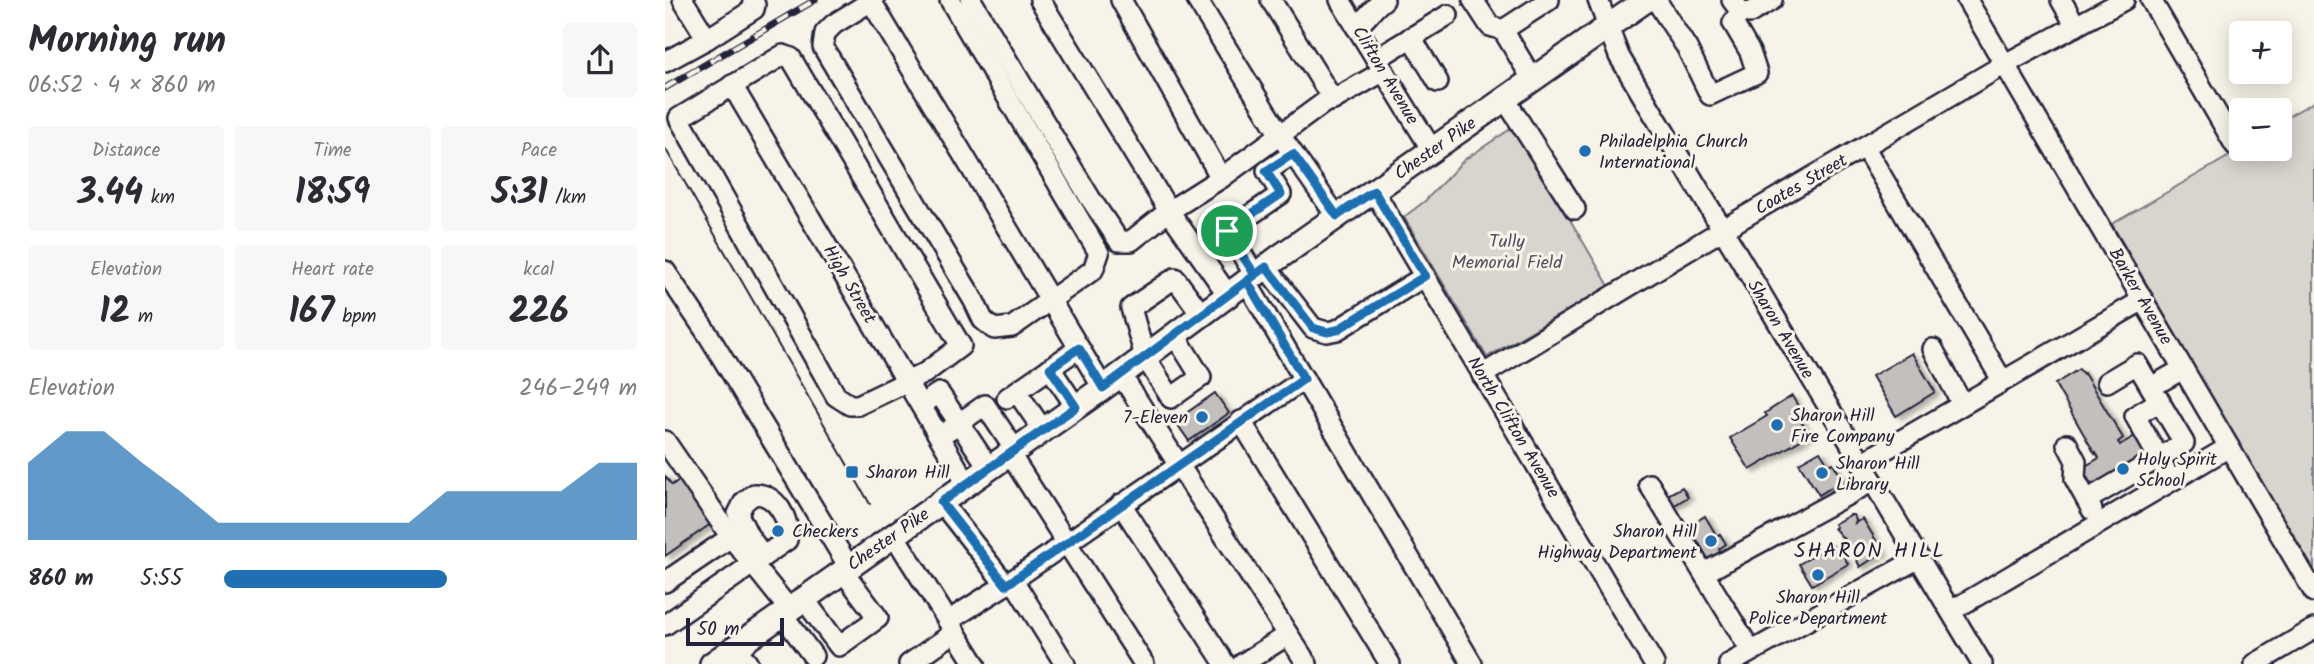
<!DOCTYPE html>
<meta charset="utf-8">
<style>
:root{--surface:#fff;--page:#f7f7f7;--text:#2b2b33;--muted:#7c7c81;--accent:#1f6fb2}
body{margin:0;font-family:Kalam,sans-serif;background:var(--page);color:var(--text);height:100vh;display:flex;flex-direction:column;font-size:26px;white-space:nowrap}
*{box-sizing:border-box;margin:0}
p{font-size:23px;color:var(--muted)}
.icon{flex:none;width:38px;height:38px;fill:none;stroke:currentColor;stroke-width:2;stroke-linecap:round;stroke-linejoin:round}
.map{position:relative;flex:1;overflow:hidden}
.panel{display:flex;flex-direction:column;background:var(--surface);width:665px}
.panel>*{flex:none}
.fabs{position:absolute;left:1564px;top:21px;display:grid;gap:14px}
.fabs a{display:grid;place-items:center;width:63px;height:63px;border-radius:7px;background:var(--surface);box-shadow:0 4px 18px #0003;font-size:35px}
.scale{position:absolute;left:21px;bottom:18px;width:98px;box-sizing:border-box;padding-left:7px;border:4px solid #22223b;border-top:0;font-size:19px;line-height:24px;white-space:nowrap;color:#22223b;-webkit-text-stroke:5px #f7f3e8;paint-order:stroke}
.pin{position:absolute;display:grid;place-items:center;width:60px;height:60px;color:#fff;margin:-30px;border:4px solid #fff;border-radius:50%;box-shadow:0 2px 7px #0007}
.round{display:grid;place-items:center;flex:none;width:74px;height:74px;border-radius:7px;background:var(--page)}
.summary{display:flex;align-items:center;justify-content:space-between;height:119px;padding:0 28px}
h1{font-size:38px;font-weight:700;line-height:52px}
.figures{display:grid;grid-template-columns:repeat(3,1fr);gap:10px;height:119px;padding:7px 28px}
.figures div{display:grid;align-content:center;border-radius:7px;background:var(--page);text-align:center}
.figures b{font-size:35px;font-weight:700}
.figures small{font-size:19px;font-weight:400}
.figures p{font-size:19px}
.chart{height:196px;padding:14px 28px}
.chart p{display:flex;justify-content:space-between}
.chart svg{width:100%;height:126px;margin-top:7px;fill:var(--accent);opacity:.7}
ul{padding:0 28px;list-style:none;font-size:23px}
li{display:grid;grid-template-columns:112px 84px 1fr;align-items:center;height:52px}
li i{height:18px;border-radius:9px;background:var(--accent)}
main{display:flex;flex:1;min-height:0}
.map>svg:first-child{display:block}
</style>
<main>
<section class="panel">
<div class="summary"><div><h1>Morning run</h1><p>06:52 · 4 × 860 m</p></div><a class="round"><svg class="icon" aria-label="share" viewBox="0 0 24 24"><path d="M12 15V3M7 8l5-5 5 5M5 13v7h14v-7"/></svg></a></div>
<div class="figures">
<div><p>Distance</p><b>3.44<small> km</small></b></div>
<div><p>Time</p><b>18:59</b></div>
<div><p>Pace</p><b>5:31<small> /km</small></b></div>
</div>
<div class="figures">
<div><p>Elevation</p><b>12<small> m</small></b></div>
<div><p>Heart rate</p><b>167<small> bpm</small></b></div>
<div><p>kcal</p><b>226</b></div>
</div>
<div class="chart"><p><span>Elevation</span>246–249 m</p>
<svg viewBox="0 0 160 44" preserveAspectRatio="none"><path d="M0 44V17L10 6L20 6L30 17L40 27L50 38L60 38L70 38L80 38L90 38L100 38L110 27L120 27L130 27L140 27L150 17L160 17V44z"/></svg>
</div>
<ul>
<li><b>860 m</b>5:55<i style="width:54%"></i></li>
</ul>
</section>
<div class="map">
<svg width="1649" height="664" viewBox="0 0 1649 664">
<defs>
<filter id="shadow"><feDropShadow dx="5" dy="3" stdDeviation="2" flood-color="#0004"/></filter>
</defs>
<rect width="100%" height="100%" fill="#f7f3e8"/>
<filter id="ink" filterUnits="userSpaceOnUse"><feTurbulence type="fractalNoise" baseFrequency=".0143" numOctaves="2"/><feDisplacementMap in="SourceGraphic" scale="14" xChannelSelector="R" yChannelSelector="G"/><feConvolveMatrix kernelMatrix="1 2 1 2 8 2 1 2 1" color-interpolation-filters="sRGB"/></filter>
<g filter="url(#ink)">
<g fill="#d8d5cf" stroke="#7d7c85" stroke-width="2">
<polygon points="1649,102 1649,575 1447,224 1566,155 1570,145 1577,149 1615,149 1615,121"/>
<polygon points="850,126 944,286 822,357 739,217 760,201 799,160"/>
</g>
<g fill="#c2bfbd" stroke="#22223b" stroke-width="2" filter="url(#shadow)">
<polygon points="1247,353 1270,392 1231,416 1207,376"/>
<polygon points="1414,369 1418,374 1419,373 1458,438 1453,442 1455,445 1473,434 1485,454 1427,486 1417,468 1434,458 1431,452 1430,454 1390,384"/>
<polygon points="550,393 564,413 524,441 510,421"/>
<polygon points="1127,396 1133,406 1129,409 1144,435 1085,470 1065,438 1102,416 1100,413"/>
<polygon points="1155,451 1164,465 1168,463 1178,480 1154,495 1134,463"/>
<polygon points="0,476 7,485 18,477 47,523 0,556"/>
<polygon points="1017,487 1023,497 1003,509 997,498"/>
<polygon points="1185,515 1188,515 1191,520 1190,523 1198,519 1218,552 1195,567 1185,546 1169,528 1171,527 1169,524"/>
<polygon points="1040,516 1050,533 1045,535 1047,539 1055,534 1061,544 1054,549 1057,555 1045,562 1024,526"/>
<polygon points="1167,545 1175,557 1178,555 1183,564 1147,585 1134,564"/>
</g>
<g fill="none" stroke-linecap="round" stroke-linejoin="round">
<defs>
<g id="minor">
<polyline points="18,0 42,39"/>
<polyline points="208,0 169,24 160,33 158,47 309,301 318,320 329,329 347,327 428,270 434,253 285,0"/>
<polyline points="306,0 425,198 454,241 466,241 504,211 556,178 660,102 668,100 606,0"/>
<polyline points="375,0 504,211 563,295"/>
<polyline points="456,0 556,178"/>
<polyline points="532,0 615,135 672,217"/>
<polyline points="675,0 767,150"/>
<polyline points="808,0 825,26 838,30 868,80"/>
<polyline points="933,0 954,56 1317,664"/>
<polyline points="991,0 1022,48 1045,95 1092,73 1085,52 1068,23 1076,12"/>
<polyline points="1067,0 1076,12 1085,13 1107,0"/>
<polyline points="1302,0 1649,592"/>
<polyline points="1396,0 1411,26"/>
<polyline points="1486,0 1570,145"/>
<polyline points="206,1 438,388"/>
<path d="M691,27C703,18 708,7 719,0"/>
<polyline points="838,30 884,0"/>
<polyline points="746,37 773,82"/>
<polygon points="118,55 126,58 296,346 260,373 193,405 185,405 171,396 14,118"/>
<polyline points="711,59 783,15"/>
<polyline points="0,62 42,39 89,9 90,5 88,0"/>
<polyline points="67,85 302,484"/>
<polyline points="840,99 910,209"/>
<polyline points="668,100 719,71"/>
<polyline points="1200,148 1337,380"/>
<polyline points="709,191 989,664"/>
<polyline points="601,267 648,328 662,332 672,330 760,276"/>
<polyline points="0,271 44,336 184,567"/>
<polyline points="590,275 562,231 616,194 602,171 628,154"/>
<polyline points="581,281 807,664"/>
<polyline points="510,335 536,377 506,398 480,357 466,308 510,278 537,315"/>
<polyline points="1268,349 1297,404"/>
<polyline points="385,368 411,407"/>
<polyline points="456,375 642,664"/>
<polyline points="817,375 1057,230 1340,64 1459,0"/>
<polyline points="1486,387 1518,369"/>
<polyline points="352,392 378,430"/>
<polyline points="342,398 414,348"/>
<polyline points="1495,401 1470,416 1500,469"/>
<polyline points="256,405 274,393 324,468"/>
<polyline points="576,421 725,664"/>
<polyline points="284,430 320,405 350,450"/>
<polyline points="0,441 66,537"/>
<polyline points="1402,444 1411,461 1410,479 1427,510"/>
<polyline points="345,454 479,664"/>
<polyline points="1197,463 1478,300"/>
<polyline points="984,484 1086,651"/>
<polyline points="1422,500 1519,443 1472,364 1442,382"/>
<polyline points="276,502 341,585"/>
<polyline points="456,504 560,664"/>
<polyline points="229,535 310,664"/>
<polyline points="1039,573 1208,481"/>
<polyline points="348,580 400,664"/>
<polyline points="0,582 66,537 124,609"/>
<polyline points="139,599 174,646 213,618 178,571"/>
<polyline points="1286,611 1564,447"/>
<polyline points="117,614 148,656"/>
<polyline points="283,621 348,580 639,379"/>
<path d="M0,625L122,540C126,520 111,493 89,494L79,502L73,514L83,535L98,556"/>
<polyline points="71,647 83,664"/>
<polyline points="244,664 290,632"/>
<polyline points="577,664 623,635"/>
<polyline points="1064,664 1254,558"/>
<polyline points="1590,664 1649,629"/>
</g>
<polyline id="major" points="47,664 438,388 613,258 981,0"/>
</defs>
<use href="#minor" stroke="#22223b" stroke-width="24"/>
<use href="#major" stroke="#22223b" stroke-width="28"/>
<use href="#minor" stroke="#f7f3e8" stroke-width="19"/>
<use href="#major" stroke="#f7f3e8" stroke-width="23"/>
<polyline stroke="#22223b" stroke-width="2" points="0,148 205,504"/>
<defs>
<polyline id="rail" points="0,88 150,0"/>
</defs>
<use href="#rail" stroke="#22223b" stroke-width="7"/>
<use href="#rail" stroke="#f7f3e8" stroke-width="4.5" stroke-dasharray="13" stroke-linecap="butt"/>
</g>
</g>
<g fill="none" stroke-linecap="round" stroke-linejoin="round" filter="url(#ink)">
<defs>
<polyline id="route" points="562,231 590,275 438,388 414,348 385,368 411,407 276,502 341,585 639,379 582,281 601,267 648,328 662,332 672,330 760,276 709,191 672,216 628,154 601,171 616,194 562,231"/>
</defs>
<use href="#route" stroke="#fff" stroke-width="14"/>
<use href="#route" stroke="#1f6fb2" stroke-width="9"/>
</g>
<g fill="#1f6fb2" stroke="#f7f3e8" stroke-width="2.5">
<circle cx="920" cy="151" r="7"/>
<circle cx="537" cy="417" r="7"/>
<circle cx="1112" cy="425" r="7"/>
<circle cx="1458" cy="469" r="7"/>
<rect x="180" y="465" width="14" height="14" rx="3.5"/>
<circle cx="1157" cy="473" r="7"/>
<circle cx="113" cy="531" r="7"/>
<circle cx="1046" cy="541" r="7"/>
<circle cx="1153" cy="575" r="7"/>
</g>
<g text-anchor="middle" stroke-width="6" stroke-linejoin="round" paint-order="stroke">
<g font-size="18" fill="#22223b" stroke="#f7f3e8">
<text transform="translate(721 75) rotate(59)" y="6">Clifton Avenue</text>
<text transform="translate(770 148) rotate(-35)" y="6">Chester Pike</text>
<text transform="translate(1136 184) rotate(-30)" y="6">Coates Street</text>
<text transform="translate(185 284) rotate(60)" y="6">High Street</text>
<text transform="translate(1476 296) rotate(60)" y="6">Barker Avenue</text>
<text transform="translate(1116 329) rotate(59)" y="6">Sharon Avenue</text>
<text transform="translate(849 427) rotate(59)" y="6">North Clifton Avenue</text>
<text transform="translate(223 539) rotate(-35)" y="6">Chester Pike</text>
</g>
<g font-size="18" fill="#22223b" stroke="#f7f3e8" text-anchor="start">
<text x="934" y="147">Philadelphia Church<tspan x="934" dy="21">International</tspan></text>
<text x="1126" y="421">Sharon Hill<tspan x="1126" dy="21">Fire Company</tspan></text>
<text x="523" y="423" text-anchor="end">7-Eleven</text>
<text x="1472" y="465">Holy Spirit<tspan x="1472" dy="21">School</tspan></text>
<text x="1171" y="469">Sharon Hill<tspan x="1171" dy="21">Library</tspan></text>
<text x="201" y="478">Sharon Hill</text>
<text x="127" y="537">Checkers</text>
<text x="1032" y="537" text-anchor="end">Sharon Hill<tspan x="1032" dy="21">Highway Department</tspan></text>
<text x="1153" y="603" text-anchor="middle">Sharon Hill<tspan x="1153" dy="21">Police Department</tspan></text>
</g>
<g font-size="18" fill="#504f60" stroke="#f7f3e8">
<text x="842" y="247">Tully<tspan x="842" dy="21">Memorial Field</tspan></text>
</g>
<g font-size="21" letter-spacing="2" fill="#22223b" stroke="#f7f3e8">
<text x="1205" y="557">SHARON HILL</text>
</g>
</g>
</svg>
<div class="fabs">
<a>+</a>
<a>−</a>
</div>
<div class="scale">50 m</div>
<div class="pin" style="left:562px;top:231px;background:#1e9e55"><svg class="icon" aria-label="arrive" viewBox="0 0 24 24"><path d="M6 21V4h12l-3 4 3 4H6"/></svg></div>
</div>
</main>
